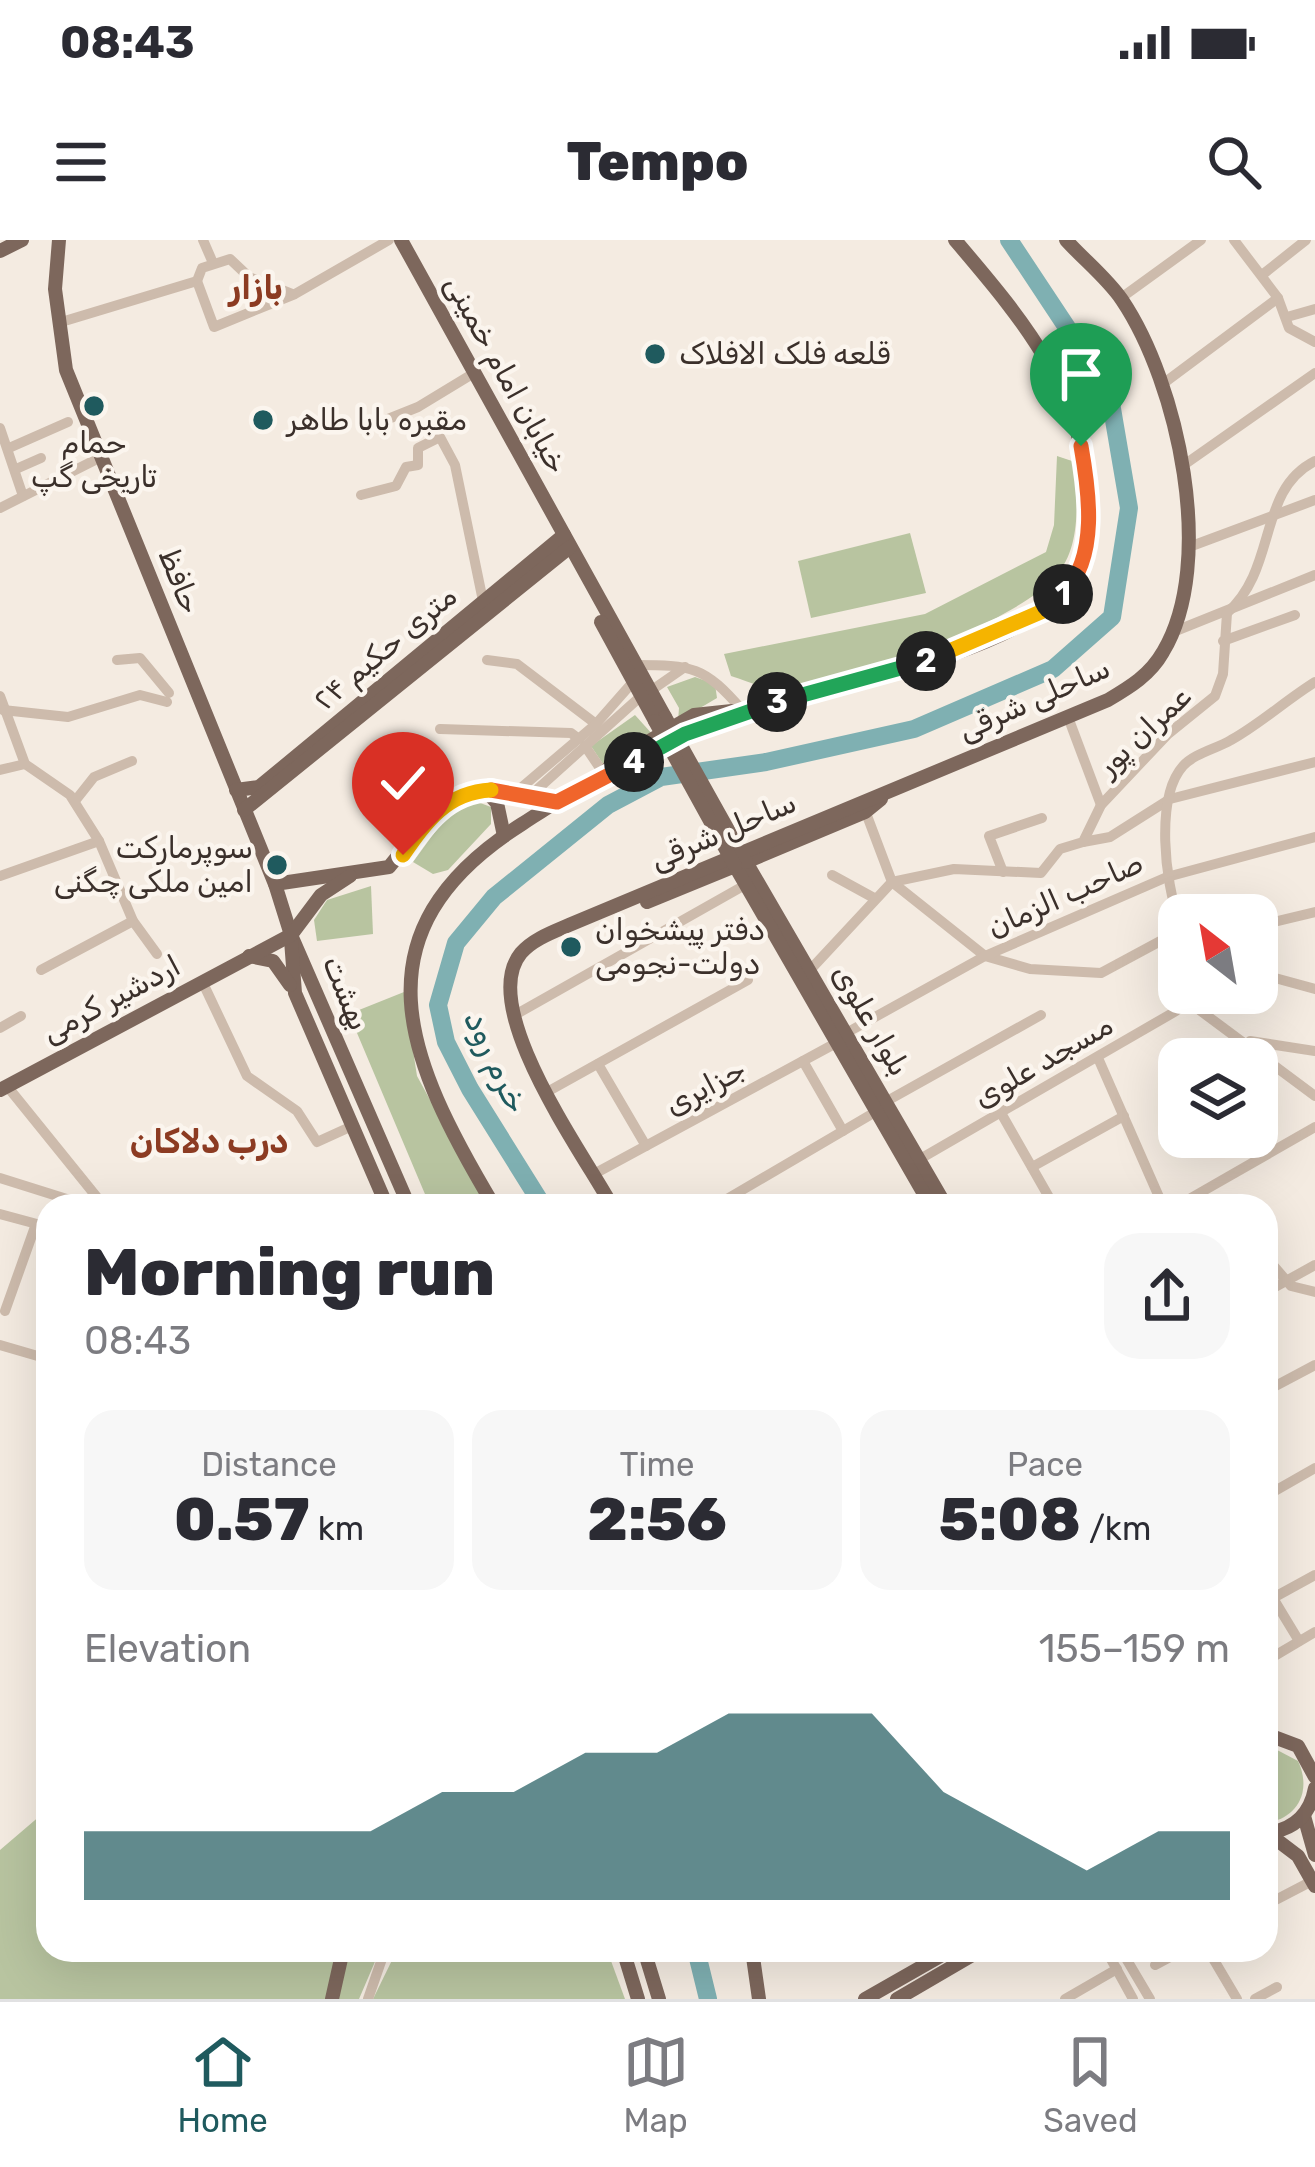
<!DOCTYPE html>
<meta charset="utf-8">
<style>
:root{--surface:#fff;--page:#f7f7f7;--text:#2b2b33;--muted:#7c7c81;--line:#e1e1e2;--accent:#1f5a5e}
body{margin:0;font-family:Rubik,Vazirmatn,sans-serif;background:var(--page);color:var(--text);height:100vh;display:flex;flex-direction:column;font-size:45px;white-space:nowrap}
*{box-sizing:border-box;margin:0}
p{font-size:39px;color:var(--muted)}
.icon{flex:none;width:66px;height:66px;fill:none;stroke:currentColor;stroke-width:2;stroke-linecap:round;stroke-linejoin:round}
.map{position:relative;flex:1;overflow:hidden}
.details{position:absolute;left:36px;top:954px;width:1242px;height:768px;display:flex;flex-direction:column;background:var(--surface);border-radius:36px;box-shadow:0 12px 48px #0002}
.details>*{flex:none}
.needle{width:78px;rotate:329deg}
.buttons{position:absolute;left:1158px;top:654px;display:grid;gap:24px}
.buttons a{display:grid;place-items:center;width:120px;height:120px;border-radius:24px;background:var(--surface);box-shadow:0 12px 48px #0002;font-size:60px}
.pin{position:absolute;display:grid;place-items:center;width:102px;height:102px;color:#fff;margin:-123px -51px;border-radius:50% 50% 50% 0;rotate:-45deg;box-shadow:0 0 12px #0007}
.pin .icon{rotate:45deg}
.km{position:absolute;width:60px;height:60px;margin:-30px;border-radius:50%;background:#222;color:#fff;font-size:33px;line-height:60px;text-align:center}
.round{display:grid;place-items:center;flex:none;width:126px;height:126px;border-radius:36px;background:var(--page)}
.headline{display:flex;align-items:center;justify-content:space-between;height:204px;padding:0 48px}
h1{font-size:66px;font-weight:800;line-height:90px}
.metrics{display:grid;grid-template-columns:repeat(3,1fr);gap:18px;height:204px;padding:12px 48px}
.metrics div{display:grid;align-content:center;border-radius:30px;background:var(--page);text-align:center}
.metrics b{font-size:60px;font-weight:800}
.metrics small{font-size:33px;font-weight:400}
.metrics p{font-size:33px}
.chart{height:336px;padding:24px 48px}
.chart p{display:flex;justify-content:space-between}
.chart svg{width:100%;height:216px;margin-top:12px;fill:var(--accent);opacity:.7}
.status{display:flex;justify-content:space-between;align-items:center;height:84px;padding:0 60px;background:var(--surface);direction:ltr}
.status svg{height:33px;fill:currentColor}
header{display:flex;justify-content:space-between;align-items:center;height:156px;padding:0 48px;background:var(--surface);font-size:54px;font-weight:800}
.tabs{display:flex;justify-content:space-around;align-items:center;height:168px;border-top:3px solid var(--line);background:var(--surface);font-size:33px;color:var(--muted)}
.tabs a{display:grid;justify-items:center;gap:6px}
.tabs .current{color:var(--accent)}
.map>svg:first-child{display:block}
</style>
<div class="status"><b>08:43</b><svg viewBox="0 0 49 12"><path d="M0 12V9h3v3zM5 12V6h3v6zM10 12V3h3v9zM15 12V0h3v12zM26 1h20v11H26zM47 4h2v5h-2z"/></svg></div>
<header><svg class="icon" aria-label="menu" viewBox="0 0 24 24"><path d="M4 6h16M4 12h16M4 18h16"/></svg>Tempo<svg class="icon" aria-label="search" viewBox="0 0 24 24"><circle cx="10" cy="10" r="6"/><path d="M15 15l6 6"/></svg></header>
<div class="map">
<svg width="1315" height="1759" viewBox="0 0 1315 1759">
<rect width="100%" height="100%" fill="#f4ebe1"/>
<g fill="#b8c4a0">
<path d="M1057,216L1078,223C1075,262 1083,306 1055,337C1012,386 840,445 775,448C761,448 744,440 731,436L724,414L925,374L1046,312L1054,285Z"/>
<polygon points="910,293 926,353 811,378 798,321"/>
<polygon points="695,437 715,444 717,458 678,481 679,468 667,447"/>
<polygon points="635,475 653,495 603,524 591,506"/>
<polygon points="418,533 438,534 450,550 435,554 407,596"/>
<polygon points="475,561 491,567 491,584 448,630 433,634 413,622 448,574"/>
<polygon points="371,646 373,694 317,701 314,680 327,660"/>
<polygon points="404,752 417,836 488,966 430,966 349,774"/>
<path d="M1266,1504L1298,1521C1312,1551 1298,1578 1266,1583Z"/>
<polygon points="48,1569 48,1710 380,1710 359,1759 0,1759 0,1610"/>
<polygon points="397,1710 607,1710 625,1759 373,1759"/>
</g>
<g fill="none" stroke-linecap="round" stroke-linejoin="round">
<g stroke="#7fb0b2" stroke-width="18">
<polyline points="543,966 470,849 446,802 438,765 456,703 494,657 608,565 661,537 766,522 914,489 1053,429 1112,377 1129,268 1109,151 1009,0"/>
<polyline points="696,1710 708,1759"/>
</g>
<g stroke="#cdbbac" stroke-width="10">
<polyline points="203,0 213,23"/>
<polyline points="1234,0 1278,58 1289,88 1315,102"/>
<polyline points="1262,35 1306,0"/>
<polyline points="197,41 202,28 230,19 249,37 292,54"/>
<polyline points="1121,58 1201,0"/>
<polyline points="1287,77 1315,69"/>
<polyline points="58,83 197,41 214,87 295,54 389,0"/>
<polyline points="1164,143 1278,58"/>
<polyline points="378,183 418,167 474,133"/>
<polyline points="0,188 23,256"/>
<polyline points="9,208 68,182"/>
<polyline points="1181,227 1315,133"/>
<polyline points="16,229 41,218"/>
<polyline points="361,255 396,246 406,227 418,225 418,208 440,197 455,225 483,361"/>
<polyline points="0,268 101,217"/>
<polyline points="1189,307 1315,260"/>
<path d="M1227,373C1278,328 1257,250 1315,221"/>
<polyline points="1173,392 1315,335"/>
<polyline points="1223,401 1295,375"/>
<polyline points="117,420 140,418 169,453"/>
<polyline points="487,420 517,424 596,484"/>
<path d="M634,425C693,425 704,426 743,471"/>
<polyline points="649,452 685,427"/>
<polyline points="0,456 25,524 70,555 99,601 133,681 157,714"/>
<polyline points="3,470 68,477 140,455 167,462"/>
<polyline points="1068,477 1101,565"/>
<polyline points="440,489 571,493 579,499"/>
<polyline points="585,506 604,534"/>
<polyline points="0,530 25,524"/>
<polyline points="515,553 596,484 632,443"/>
<polyline points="532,554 640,457"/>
<polyline points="75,561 94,537 132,521"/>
<polyline points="863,565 892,642 985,716 1030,729 1101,733 1179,691"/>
<polyline points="1083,602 1110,597 1170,559 1315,522"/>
<polyline points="1003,632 989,596 1042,578"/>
<polyline points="832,635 874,658"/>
<polyline points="0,636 99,601"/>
<path d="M1179,679C1165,644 1155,557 1183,526C1195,513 1216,509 1231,500C1260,484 1286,460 1315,442"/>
<polyline points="1257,686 1315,672"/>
<polyline points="811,729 892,642 954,629 1041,633 1060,609 1083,602 1101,565 1168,494 1215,456 1223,434 1227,373"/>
<polyline points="41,730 133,681"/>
<polyline points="1257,733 1315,749"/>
<polyline points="202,741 247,836 297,871 317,902 350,887"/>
<polyline points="1186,760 1315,856"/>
<polyline points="513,776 745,645"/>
<polyline points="0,788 21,776"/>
<polyline points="848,792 985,716 1167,637 1315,597"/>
<polyline points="1250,801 1315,811"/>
<polyline points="1098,818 1163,966"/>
<polyline points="803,821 843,891"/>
<polyline points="598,824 646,906"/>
<polyline points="7,846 104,966"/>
<polyline points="547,852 748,740"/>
<polyline points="887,861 1041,775"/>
<polyline points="1001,873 1054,966"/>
<polyline points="920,919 1176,771 1188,753"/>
<polyline points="1032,927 1124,876"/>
<polyline points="594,934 838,802"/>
<polyline points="0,938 89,966"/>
<polyline points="715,966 877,871"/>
<polyline points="1177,966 1315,887"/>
<polyline points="0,974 48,987"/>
<polyline points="1266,1017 1291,1046 1315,1052"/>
<polyline points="1266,1052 1315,1025"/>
<polyline points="5,1071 36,984"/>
<polyline points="0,1105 48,1119"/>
<polyline points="1266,1151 1315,1125"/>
<polyline points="1266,1256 1315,1228"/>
<polyline points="1299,1401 1273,1358 1315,1335"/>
<polyline points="1266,1421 1315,1392"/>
<polyline points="1266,1665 1312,1641"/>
<polyline points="1106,1710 1133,1759"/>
<polyline points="1121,1710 1150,1759"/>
<polyline points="1208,1710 1237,1759"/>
<polyline points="1155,1725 1183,1710"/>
<polyline points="368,1759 385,1710"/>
<polyline points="1065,1759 1117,1729"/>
<polyline points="1255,1759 1277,1747"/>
</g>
<g stroke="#7d675c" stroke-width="14">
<polyline points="59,0 55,49 66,130 275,644 291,695 409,966"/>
<polyline points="401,0 665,477"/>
<polyline points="0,11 22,0"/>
<polyline points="601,382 655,481"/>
<polyline points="605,533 613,522 694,475 732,471"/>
<polyline points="484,549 497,563 504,596"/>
<polyline points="236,550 259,547 564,295"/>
<polyline points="881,559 865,572 746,622 946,966"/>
<polyline points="244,570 570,307"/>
<polyline points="275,644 389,627 434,572 463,556 484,549 558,562"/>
<polyline points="647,662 735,626 931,966"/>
<polyline points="291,700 295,753 387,966"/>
<polyline points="249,716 273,721 290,745"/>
<polyline points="0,850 291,695 321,655 350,636"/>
<path d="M494,966C407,820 350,693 522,584C553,564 583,543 617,531C663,515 701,483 749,469C833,446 1013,415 1069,348C1086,327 1087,296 1087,270C1090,158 1024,81 955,0"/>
<path d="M612,966C585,916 476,767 521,713C533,699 553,692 569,685L1108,460C1130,447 1150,435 1163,412C1217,322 1178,143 1122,60C1107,38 1084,20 1066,0"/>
<polyline points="1266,1494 1298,1506 1315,1537"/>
<polyline points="1304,1576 1315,1615"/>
<path d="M1266,1593C1294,1590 1310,1575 1315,1548"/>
<polyline points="1269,1594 1298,1616 1315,1646"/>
<polyline points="623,1710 638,1759"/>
<polyline points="644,1710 659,1759"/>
<polyline points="752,1710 759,1759"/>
<polyline points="332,1759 343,1710"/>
<polyline points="865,1759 951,1710"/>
<polyline points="897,1759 981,1710"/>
</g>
<g stroke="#7d675c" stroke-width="14">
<polyline points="665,477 746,622"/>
<polyline points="655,481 735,626"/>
</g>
</g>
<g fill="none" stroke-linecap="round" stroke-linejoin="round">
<defs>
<path id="split-1" d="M1063,354C1099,317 1089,251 1081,206"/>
<polyline id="split-2" points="926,421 1050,368 1063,354"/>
<polyline id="split-3" points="777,462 926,421"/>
<polyline id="split-4" points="634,522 685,494 777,462"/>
<polyline id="split-5" points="491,550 557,562 634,522"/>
<path id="split-6" d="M403,615C426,582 447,552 491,550"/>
</defs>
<use href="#split-1" stroke="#fff" stroke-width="24"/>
<use href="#split-2" stroke="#fff" stroke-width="24"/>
<use href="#split-3" stroke="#fff" stroke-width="24"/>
<use href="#split-4" stroke="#fff" stroke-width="24"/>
<use href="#split-5" stroke="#fff" stroke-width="24"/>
<use href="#split-6" stroke="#fff" stroke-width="24"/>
<use href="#split-1" stroke="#f0652b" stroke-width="15"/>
<use href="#split-2" stroke="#f5b400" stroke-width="15"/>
<use href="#split-3" stroke="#22a559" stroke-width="15"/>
<use href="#split-4" stroke="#22a559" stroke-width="15"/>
<use href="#split-5" stroke="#f0652b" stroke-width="15"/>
<use href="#split-6" stroke="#f5b400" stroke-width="15"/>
</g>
<g fill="#1f5a5e" stroke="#fbf5ee" stroke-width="4.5">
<circle cx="655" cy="114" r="12"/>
<circle cx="94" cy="166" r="12"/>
<circle cx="263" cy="180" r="12"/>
<circle cx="277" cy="625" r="12"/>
<circle cx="571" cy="707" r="12"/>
</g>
<g text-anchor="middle" stroke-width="9" stroke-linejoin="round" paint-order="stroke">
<g font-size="30" fill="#3b302b" stroke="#fbf5ee" text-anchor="start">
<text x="679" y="124">قلعه فلک الافلاک</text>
<text x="287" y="190">مقبره بابا طاهر</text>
<text x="94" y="213" text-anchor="middle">حمام<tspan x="94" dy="34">تاریخی گپ</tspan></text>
<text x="253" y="618" text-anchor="end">سوپرمارکت<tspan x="253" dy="34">امین ملکی چگنی</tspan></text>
<text x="595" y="700">دفتر پیشخوان<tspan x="595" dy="34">دولت-نجومی</tspan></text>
</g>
<g font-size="30" fill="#3b302b" stroke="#fbf5ee">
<text transform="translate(506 134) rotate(61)" y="10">خیابان امام خمینی</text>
<text transform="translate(180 341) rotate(68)" y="10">حافظ</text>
<text transform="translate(385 408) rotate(-40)" y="10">۲۴ متری حکیم</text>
<text transform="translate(1034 459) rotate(-24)" y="10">ساحلی شرقی</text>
<text transform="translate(1144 491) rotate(-43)" y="10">عمران پور</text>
<text transform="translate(723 591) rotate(-23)" y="10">ساحل شرقی</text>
<text transform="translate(1065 655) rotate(-24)" y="10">صاحب الزمان</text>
<text transform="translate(346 753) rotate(68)" y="10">بهشت</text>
<text transform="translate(111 759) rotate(-28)" y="10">اردشیر کرمی</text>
<text transform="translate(871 780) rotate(60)" y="10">بلوار علوی</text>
<text transform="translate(1043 821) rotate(-30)" y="10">مسجد علوی</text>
<text transform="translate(705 847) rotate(-28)" y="10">جزایری</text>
</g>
<g font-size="33" font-weight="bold" fill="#8c3b22" stroke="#fbf5ee">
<text x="256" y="59">بازار</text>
<text x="209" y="913">درب دلاکان</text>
</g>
<g font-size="33" font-style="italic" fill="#1f5a5e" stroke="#fbf5ee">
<text transform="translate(497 821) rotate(65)" y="12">خرم رود</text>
</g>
</g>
</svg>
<div class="buttons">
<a><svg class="needle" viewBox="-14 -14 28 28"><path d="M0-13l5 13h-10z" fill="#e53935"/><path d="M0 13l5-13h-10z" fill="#7c7c81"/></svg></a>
<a><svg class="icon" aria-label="layers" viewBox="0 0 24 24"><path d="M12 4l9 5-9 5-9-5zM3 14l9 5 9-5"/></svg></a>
</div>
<div class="pin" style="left:1081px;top:206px;background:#1e9e55"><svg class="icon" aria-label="arrive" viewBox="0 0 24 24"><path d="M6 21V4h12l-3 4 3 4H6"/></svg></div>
<div class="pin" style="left:403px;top:615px;background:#d93025"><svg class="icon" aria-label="check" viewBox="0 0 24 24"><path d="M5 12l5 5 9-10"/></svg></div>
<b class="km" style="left:1063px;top:354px">1</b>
<b class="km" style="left:926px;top:421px">2</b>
<b class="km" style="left:777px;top:462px">3</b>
<b class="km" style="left:634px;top:522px">4</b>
<section class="details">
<div class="headline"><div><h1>Morning run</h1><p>08:43</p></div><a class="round"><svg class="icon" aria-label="share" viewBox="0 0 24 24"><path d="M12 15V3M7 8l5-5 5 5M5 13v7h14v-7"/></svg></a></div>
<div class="metrics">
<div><p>Distance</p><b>0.57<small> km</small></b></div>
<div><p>Time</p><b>2:56</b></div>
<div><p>Pace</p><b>5:08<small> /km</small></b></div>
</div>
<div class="chart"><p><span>Elevation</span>155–159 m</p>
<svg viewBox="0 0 160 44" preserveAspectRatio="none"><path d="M0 44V30L10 30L20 30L30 30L40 30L50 22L60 22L70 14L80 14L90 6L100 6L110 6L120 22L130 30L140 38L150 30L160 30V44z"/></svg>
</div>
</section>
</div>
<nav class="tabs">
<a class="current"><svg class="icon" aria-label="home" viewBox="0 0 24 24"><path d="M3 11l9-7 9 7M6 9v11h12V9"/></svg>Home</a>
<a><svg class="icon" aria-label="map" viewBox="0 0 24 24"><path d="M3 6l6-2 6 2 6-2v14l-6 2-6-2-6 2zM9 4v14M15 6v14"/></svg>Map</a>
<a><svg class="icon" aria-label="saved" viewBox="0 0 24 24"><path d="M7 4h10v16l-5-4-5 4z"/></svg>Saved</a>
</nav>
